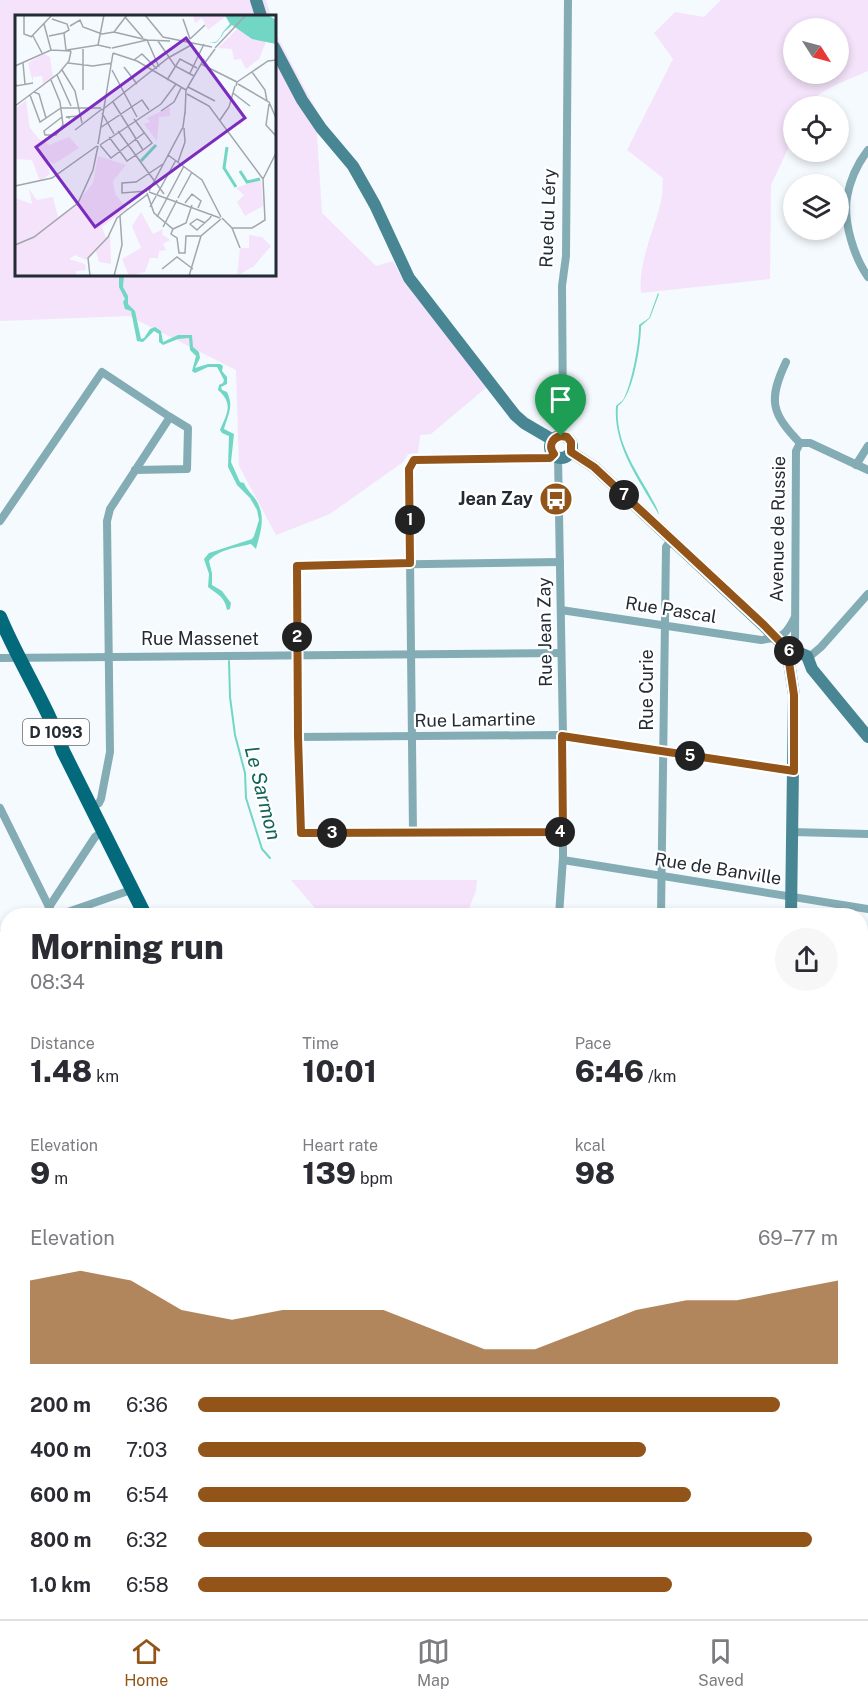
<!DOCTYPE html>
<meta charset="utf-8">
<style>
:root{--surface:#fff;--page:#f7f7f7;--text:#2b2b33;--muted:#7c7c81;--line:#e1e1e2;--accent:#925418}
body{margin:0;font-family:"Public Sans",sans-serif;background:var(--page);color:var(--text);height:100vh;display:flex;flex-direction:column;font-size:22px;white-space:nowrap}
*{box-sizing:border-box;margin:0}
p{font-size:20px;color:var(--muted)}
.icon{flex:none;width:33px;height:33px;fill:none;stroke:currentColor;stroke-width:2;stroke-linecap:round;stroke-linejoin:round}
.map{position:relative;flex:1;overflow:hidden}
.drawer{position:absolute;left:0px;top:908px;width:868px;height:712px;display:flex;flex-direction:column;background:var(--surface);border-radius:24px 24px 0 0;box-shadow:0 3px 9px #0003}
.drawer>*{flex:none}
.needle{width:39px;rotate:126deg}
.fabs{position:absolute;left:783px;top:18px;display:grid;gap:12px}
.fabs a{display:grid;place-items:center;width:66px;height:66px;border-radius:50%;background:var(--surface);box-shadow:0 3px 9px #0003;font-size:30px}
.pin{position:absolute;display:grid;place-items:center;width:51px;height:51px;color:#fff;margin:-62px -26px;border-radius:50% 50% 50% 0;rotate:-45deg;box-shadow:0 0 6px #0007}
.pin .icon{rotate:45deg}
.km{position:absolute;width:30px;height:30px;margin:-15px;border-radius:50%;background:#222;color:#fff;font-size:16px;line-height:30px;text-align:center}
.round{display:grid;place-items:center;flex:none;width:63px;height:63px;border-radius:32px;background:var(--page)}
.headline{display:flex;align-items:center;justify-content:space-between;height:102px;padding:0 30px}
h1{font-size:33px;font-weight:800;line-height:45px}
.stats{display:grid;grid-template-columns:repeat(3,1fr);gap:9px;height:102px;padding:6px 30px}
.stats div{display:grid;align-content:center}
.stats b{font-size:30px;font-weight:800}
.stats small{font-size:16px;font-weight:400}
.stats p{font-size:16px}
.chart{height:168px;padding:12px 30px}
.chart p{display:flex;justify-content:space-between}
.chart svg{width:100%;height:108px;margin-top:6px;fill:var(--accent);opacity:.7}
ul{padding:0 30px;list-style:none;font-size:20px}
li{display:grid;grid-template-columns:96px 72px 1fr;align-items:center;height:45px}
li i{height:15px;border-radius:8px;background:var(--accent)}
.tabs{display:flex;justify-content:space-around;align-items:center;height:84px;border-top:2px solid var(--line);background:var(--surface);font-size:16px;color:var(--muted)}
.tabs a{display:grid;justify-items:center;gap:3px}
.tabs .active{color:var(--accent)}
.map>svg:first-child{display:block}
</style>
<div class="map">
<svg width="868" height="1619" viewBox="0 0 868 1619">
<rect width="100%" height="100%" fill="#f5fafe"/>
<g fill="#f4e3fa" fill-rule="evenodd">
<polygon points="0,0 266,0 271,16 16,16 16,274 274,274 275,28 278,38 319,115 317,135 322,213 376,266 393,261 404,282 487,387 431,434 420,435 418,453 408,454 403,462 330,514 276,535 239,466 236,370 129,316 0,321"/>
<path d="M721,0H868V71C851,79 816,90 808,106H794L793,138L771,185L770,279L641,293C638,261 654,232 661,201C663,194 662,186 663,178L627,150L673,59L654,33L675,12L704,17ZM838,28V74H794V28Z"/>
<polygon points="291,880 477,880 476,891 466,915 321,915"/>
</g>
<g fill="#71d7c4">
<path d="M119,275H124L123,287L128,296V304L135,311L141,339L144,338L150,329L155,327L161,331L163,342L178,335H192L193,347L199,352L200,358L195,368L208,364H220L223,366L222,371L227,377V384L221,387L222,390L227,392C234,406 228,415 224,429L234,434L231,462L240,482L244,483C247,490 252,494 256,500C266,516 261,531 256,549L251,544C238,547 217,550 209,561L212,573V585L222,591L231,603L230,609L227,610C225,597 217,594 208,587L209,574L204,559L209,553L252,539L254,536L259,520L257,510L250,498L237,485L228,467L229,436L222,433L220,430C227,413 234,404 218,390L219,385L223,383L224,380L217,367H208L195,373L192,371L196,356L190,350L189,338L178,339L163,345L159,342V334L154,331L143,342L137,341L131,311L125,309L123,302L125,299L119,287Z"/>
<path d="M658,293L659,294L650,318L641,326C641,344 633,397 618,406C615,438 632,464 647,490C651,498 658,508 659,515C640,481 613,446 616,406C618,404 621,402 623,400C631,388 640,340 639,325L649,318Z"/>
</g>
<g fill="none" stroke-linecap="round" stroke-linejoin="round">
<polyline stroke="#71d7c4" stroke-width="2" points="229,661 230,697 235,735 245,773 246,798 262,849 270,858"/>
<g stroke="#84acb5" stroke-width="8">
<path d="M868,150C858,163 850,180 847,197C843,222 854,257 868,277"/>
<path d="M786,362C768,400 771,413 800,443"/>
<polyline points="561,436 563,420 562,286 566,256 568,0"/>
<polyline points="800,443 810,443 868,470"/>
<polyline points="558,457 563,736 563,858 559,915"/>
<polyline points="856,465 868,446"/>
<polyline points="135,470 187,469 188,428 170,417"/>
<polyline points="0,521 102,372 170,417 110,509 107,521 110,752 101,799 99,803 91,808"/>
<polyline points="560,562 296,566 298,737 301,833 563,832"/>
<path d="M561,610L761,640C783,636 785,637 795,617"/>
<polyline points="797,653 795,646 796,451 800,443"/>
<polyline points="0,658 561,653"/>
<polyline points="808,658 821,647 868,594"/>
<polyline points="298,737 557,735 794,771"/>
<polyline points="0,808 53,915"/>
<polyline points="792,832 868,834"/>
<polyline points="413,833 409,469 414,460 540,460 550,458 554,455"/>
<polyline points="563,860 868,909"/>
<polyline points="49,907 95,837 103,831"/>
<polyline points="59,915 131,890"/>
<polyline points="661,915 666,547 672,539"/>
<polyline points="0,934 8,931"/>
<polyline points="861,1025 868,1024"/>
<polyline points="861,1239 868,1238"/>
<polyline points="861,1286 868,1287"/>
<polyline points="861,1379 868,1378"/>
<polyline points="0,1441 8,1441"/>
<polyline points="192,1612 198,1619"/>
<polyline points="679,1612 682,1619"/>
<polyline points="732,1615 734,1619"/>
</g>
<g stroke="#488694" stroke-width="12">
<polyline points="256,0 261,16"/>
<polyline points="274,47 302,100 321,128 353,166 375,205 409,278 515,415 524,423 553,440"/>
<circle cx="561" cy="447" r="11"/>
<polyline points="571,452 594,467 763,625 793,655"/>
<polyline points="793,655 800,653 807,656 812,669 868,737"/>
<polyline points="791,915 794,695 789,662 793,655"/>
<polyline points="861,1183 868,1180"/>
<polyline points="577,1612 589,1619"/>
<polyline points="500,1619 513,1612"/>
<polyline points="520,1619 534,1612"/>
<polyline points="784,1619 785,1612"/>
</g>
<g stroke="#036a7c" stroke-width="14">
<path d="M0,617C19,663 47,704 63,751L145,915"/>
<polyline points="861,1581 868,1574"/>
<polyline points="591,1612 598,1619"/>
<polyline points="618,1612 622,1619"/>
<polyline points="825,1619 832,1612"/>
</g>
</g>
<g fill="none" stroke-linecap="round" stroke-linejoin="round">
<defs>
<path id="route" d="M561,436L567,437L571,442V452L594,467L764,625L793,655L789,662L794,695V771L562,736L563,832L301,833L298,737L297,566L410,563L409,469L414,460L550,458L554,454C548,446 552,438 561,436Z"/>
</defs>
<use href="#route" stroke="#fff" stroke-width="12"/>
<use href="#route" stroke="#925418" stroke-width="8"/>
</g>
<defs>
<symbol id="bus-disc" viewBox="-11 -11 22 22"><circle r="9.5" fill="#925418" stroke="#fff"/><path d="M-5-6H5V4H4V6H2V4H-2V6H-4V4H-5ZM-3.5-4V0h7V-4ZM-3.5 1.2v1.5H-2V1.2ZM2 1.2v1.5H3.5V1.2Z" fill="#fff"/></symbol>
</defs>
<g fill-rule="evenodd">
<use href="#bus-disc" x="537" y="480" width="38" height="38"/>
</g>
<g text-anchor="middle" stroke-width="4.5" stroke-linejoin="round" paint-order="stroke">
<rect fill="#fff" stroke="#656b71" stroke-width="1.5" x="23" y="719" width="66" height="26" rx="4.5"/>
<g font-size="16" font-weight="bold" fill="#232b34">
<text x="56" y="738">D 1093</text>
</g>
<g font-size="18" fill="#232b34" stroke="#fff">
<text transform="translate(548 218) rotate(-88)" y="6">Rue du Léry</text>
<text transform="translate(778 529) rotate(-89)" y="6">Avenue de Russie</text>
<text transform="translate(671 610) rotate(9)" y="6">Rue Pascal</text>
<text transform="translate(545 632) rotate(-91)" y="6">Rue Jean Zay</text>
<text x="200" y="645">Rue Massenet</text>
<text transform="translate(647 690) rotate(-90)" y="6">Rue Curie</text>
<text transform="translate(475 720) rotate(-1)" y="6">Rue Lamartine</text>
<text transform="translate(718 869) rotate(9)" y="6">Rue de Banville</text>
</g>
<g font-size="18" font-weight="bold" fill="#232b34" stroke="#fff" text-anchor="end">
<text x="533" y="505">Jean Zay</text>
</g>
<g font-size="20" font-style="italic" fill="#116559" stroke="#fff">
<text transform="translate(263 793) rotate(76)" y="7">Le Sarmon</text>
</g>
</g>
<g transform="translate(15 15)">
<rect width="261" height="261" fill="#f5fafe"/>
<path d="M178,0H210L214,7L210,2L193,15L187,3L180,8ZM222,14L251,27L244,44L231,54L226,44L219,45L217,34L203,33ZM29,39L35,42L38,62L28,69L27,61L18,62V68L13,48ZM11,85L15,113L23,123L34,130L54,122L64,133L39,149L31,145L35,159L25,166L17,145L1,144L0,94ZM155,92V101L144,102L142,126L129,109L135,107L132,103ZM83,141L111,150L98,166L100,179L112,193L87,212L91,223L71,245L60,240L54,244L70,249L71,255L61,256V261H0V183L17,189L14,174L22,185L38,182L43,202L61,189L78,168ZM246,164L248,191L230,201L222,187L229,180L221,173ZM126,197L138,219L148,214L147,219L155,225L148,229L151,235L144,236L143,243H135L130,257L114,261L107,244L126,233L117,211ZM95,220L96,249L84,247L81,236ZM234,220L247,222L256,231L239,251L222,261L225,233H234Z" fill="#f4e3fa"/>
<path d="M210,0H253L261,5V29L237,24L217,10L209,17L207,21L202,27L200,28L196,27L195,28L197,27H201L205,23L208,17L215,9Z" fill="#71d7c4"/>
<path fill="none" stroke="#71d7c4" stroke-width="3" d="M240,0L261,15M212,132L209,153L221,172M126,146L141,130M225,156L232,167L245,164"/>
<path fill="none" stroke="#a1a7ad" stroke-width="1.5" d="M9,0V19L17,22M130,0L148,22L197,32M110,2L128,23M37,4L52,9L54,15L49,18M168,4L175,24M29,9L36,35M55,11L65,5L68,12L87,19M99,17L132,25L144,52M87,19L99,17L112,0M18,21L27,38M34,21L49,18L51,35M16,22L37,0M175,24L190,10M143,26L160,51L179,61M83,30L89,0M97,33L132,25L155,26M200,33L231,0M68,34V75M52,35L83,30L96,33M98,38L122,46L171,75M119,45L127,39L142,54M8,48L10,69M53,48L78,51L97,48M186,49L222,67L221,71M189,49L200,34M0,51L36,35L56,36M109,52L122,69M47,55L60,76L67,108M97,55L122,102M237,57L250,75L252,86M175,58L189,29M42,60L56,91M36,65L45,87L47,102L48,110L41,120H30L29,116L47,102M152,65L165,44L182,53M0,66L1,71L18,68M222,67L253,46L261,45M223,69L254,87L261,103M173,72L200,86M19,77L24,79L31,103M218,78L235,91M172,79L194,91L248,164L250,205L237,213H217M15,80L25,107L46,93H86M98,87L128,135M254,89L251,110L261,121M0,91L44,58L54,46L56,36M87,95L153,43L178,29M146,96L159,87L166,73M87,98L99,119M170,99L171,75L189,44M55,103L51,102L65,101M205,105L214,92L220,71M85,113L127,85L134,95M60,115L87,94M103,116L149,179M94,122L112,146L128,135L137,128L119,104M83,129L98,38M85,130L146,89L161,69M85,130L96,143L129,118M153,140L187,165L206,202M163,147L170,127L169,113M248,164L261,138M0,171L37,163L82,131M132,176L107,178V168L121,167L148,149M134,176L168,112L170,97M134,177L205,203M132,178L139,198L158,214L171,208L177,190M163,183L177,157M170,188L177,179L186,186L183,193M135,192L161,145M112,195L133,179M142,202L169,151M207,203L217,213L225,233M190,208L182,204L175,209L182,215L183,214L195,203L197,199M148,212L162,185M158,214L156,219L162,223L164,238H170L171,221H186M0,230L19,222L63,188L78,155L83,131M147,254L162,242L178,254M75,261L73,243L93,222L102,203L113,194M99,261L107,230L105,201M174,261L186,221L206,204"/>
<path fill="#7b2cbf" fill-opacity="0.15" stroke="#7b2cbf" stroke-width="3" d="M171,23L230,103L80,212L21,132Z"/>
<rect width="261" height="261" fill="none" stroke="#232b34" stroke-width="3"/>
</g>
</svg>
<div class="fabs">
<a><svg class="needle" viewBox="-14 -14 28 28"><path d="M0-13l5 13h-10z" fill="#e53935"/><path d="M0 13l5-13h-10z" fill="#7c7c81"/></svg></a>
<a><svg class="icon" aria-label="locate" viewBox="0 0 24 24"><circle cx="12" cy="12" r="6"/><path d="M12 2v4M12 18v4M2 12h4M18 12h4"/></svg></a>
<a><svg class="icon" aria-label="layers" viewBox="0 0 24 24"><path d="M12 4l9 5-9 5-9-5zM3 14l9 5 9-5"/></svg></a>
</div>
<div class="pin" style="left:561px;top:436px;background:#1e9e55"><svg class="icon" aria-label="arrive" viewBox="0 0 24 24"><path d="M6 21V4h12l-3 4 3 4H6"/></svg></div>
<b class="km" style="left:410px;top:520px">1</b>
<b class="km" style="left:297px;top:637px">2</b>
<b class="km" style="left:332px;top:833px">3</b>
<b class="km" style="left:560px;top:832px">4</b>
<b class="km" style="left:690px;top:756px">5</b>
<b class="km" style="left:789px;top:651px">6</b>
<b class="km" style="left:624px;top:495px">7</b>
<section class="drawer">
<div class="headline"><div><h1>Morning run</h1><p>08:34</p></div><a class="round"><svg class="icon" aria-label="share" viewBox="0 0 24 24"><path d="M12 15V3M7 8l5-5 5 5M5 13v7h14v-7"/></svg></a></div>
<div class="stats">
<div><p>Distance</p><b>1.48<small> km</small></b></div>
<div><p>Time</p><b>10:01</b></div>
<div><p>Pace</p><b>6:46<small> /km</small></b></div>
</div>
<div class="stats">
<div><p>Elevation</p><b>9<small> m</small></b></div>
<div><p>Heart rate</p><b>139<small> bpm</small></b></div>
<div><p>kcal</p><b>98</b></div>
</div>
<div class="chart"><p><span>Elevation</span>69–77 m</p>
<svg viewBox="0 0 160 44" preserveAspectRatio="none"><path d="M0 44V10L10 6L20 10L30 22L40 26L50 22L60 22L70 22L80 30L90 38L100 38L110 30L120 22L130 18L140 18L150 14L160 10V44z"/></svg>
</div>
<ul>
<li><b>200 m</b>6:36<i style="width:91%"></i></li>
<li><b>400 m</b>7:03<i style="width:70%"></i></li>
<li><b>600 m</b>6:54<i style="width:77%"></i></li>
<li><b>800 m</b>6:32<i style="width:96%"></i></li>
<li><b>1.0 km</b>6:58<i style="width:74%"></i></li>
</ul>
</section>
</div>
<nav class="tabs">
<a class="active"><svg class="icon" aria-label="home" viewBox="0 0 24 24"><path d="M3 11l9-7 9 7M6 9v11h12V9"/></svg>Home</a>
<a><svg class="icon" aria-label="map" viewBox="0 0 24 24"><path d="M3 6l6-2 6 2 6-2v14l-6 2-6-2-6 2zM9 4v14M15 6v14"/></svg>Map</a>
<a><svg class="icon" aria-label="saved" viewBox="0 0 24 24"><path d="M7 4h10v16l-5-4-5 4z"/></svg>Saved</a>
</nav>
